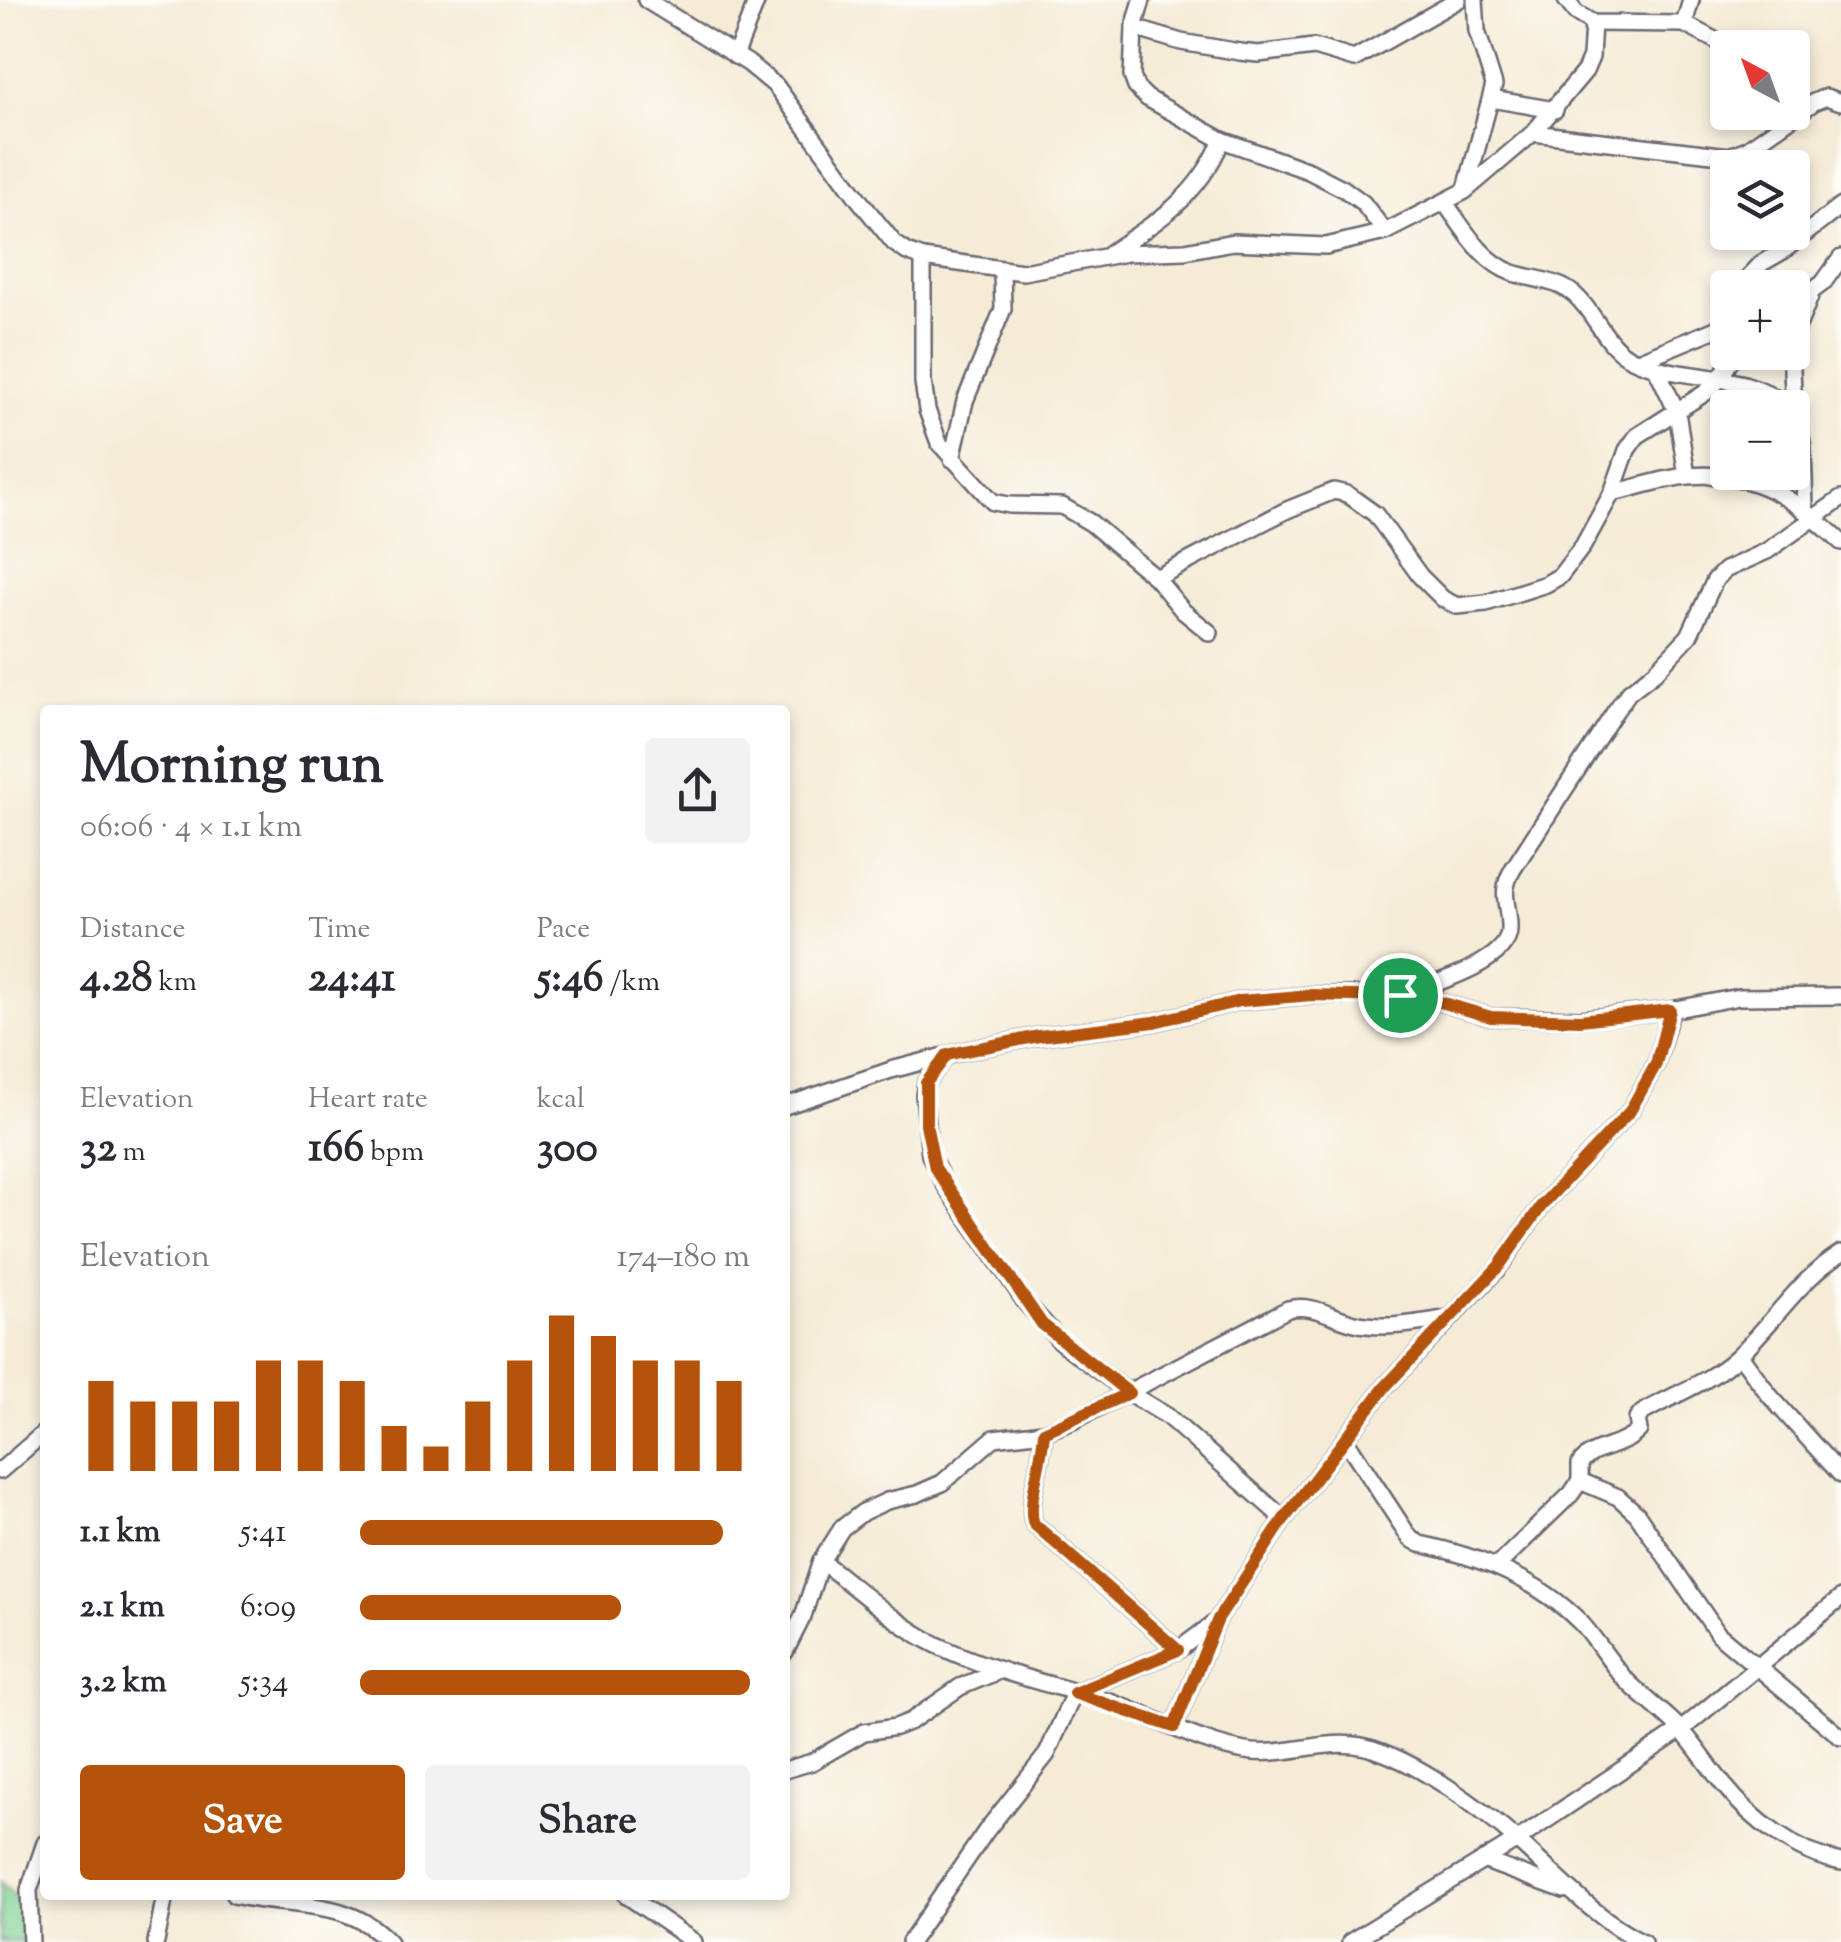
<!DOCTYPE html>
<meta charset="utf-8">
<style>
:root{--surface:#fff;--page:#f2f2f3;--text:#2b2b33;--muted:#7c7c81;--accent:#b45309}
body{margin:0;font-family:"Sorts Mill Goudy",serif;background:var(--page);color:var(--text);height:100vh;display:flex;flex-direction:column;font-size:38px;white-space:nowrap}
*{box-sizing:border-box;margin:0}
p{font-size:32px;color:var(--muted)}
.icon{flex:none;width:55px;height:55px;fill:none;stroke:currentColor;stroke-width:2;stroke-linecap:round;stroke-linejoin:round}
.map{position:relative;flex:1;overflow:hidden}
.drawer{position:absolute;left:40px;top:705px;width:750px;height:1195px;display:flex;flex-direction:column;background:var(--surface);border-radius:10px;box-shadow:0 5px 15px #0003}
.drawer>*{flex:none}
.needle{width:65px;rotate:319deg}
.buttons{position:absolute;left:1710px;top:30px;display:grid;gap:20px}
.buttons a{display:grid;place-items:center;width:100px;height:100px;border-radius:10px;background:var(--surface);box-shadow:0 5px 15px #0003;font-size:50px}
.pin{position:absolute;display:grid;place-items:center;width:85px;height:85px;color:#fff;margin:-42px;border:5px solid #fff;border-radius:50%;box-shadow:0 2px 10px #0007}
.round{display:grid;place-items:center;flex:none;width:105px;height:105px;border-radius:10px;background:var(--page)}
.head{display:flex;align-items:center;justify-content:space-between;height:170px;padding:0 40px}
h1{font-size:55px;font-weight:700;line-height:75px}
.figures{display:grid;grid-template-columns:repeat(3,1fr);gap:15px;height:170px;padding:10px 40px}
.figures div{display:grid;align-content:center}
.figures b{font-size:42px;font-weight:700}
.figures small{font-size:28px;font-weight:400}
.figures p{font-size:28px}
.chart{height:280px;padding:20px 40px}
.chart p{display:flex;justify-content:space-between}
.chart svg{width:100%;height:180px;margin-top:10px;stroke:var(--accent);stroke-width:6}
.primary-button{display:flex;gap:20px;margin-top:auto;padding:20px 40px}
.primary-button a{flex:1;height:115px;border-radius:10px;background:var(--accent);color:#fff;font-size:40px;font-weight:700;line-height:115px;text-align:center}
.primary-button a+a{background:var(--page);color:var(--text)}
ul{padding:0 40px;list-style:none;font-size:32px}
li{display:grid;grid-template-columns:160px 120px 1fr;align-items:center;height:75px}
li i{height:25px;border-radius:12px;background:var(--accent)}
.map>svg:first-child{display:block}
</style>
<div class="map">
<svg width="1841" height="1942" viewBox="0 0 1841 1942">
<rect width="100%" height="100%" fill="#fdfcf7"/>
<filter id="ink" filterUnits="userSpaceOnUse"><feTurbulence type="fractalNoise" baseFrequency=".01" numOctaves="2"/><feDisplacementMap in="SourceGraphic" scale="20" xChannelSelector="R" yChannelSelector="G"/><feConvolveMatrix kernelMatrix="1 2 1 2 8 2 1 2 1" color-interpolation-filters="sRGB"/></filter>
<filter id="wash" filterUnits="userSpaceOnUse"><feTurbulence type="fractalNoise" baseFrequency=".0048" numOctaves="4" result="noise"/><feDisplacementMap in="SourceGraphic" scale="40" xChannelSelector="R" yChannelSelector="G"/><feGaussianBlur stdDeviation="2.25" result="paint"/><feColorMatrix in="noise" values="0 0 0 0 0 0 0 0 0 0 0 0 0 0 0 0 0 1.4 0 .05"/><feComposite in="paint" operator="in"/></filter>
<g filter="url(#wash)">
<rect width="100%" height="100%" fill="#f5ebd6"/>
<polygon fill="#80d293" stroke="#517a67" stroke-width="2.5" points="0,1882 17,1899 27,1942 0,1942"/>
</g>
<g filter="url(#ink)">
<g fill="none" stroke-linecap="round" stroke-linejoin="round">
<defs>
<g id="minor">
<polyline points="646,0 748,63 776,86 860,201 894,243 907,252 923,258 1023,272 1126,253 1185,251 1233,242 1326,246 1385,232 1465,191 1533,133 1585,71 1591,57 1593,23"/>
<polyline points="1142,0 1134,28 1132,76 1136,87 1147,98 1222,140 1309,171 1344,189 1363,203 1385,232"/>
<polyline points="1566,0 1576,13 1593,23 1684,24 1730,48"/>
<polyline points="1684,24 1691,0"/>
<polyline points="1134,28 1181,42 1240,52 1258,54 1314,47 1354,59 1458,0"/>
<polyline points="735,56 757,0"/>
<polyline points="1491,99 1555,110"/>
<polyline points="1533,133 1729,156 1747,149 1814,102 1826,97 1841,102"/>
<polyline points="1466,189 1494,85 1477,31 1475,0"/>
<path d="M1445,203C1464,229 1482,262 1513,273C1535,280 1560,280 1577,297C1596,315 1607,348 1632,359C1684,384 1744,368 1790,408"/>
<path d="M1111,252C1160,221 1199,195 1222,140"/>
<polyline points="923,258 923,382 927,410 939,443 993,502 1009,505 1062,506 1091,523 1156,578 1183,611 1210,633"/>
<polyline points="1738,288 1762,263 1783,251 1841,206"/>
<polyline points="1792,306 1823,283 1841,258"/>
<polyline points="1792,340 1810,297"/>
<polyline points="1791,352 1793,390 1803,449 1805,508"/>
<polyline points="1638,361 1728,324"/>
<polyline points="1655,366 1677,412 1687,476"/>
<polyline points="952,459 965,401 1003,309 1002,271"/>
<path d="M1612,493C1637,488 1663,478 1688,476C1757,470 1793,498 1841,542"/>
<polyline points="1156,578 1287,510 1334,491 1347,494 1375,514 1420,576 1443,599 1457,606 1486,603 1546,584 1560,576 1583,546 1612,493 1627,450 1637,436 1705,393 1719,380 1736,352"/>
<path d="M1407,993C1433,984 1509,962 1509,930C1510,904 1498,895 1513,869L1616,710L1629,692L1655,672L1689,636L1715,580L1725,570L1767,551L1841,499"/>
<polyline points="946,1056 926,1083 924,1095 930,1155 944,1183 1026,1303 1061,1342 1129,1393 1167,1416 1284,1519"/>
<polyline points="785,1106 891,1070 960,1052 1039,1036 1154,1022 1240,1001 1312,995 1400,995 1426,998 1491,1017 1580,1019 1671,1010 1739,997 1841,996"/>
<polyline points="1740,1355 1770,1396 1841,1475"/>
<path d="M1044,1432C1043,1459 1026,1504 1034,1524L1178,1650"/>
<path d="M1345,1439L1410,1538L1420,1544C1481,1557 1538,1579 1582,1624C1597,1641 1609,1661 1624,1678C1642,1697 1663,1711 1681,1730C1696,1746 1708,1766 1723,1784C1752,1820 1795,1853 1841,1862"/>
<polyline points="0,1471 45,1432"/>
<polyline points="1580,1481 1618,1497 1637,1514 1718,1634 1841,1737"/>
<path d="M821,1561C858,1589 895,1624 937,1645C992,1672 1052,1684 1110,1702C1155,1717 1198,1743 1245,1751C1285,1758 1326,1737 1366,1747C1416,1760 1481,1808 1520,1843C1559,1878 1595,1919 1643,1942"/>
<path d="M1497,1566L1571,1494L1580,1481V1464C1595,1444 1622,1449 1639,1430L1637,1419L1642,1413C1674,1394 1708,1383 1736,1358C1773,1324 1797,1281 1841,1253"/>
<path d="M785,1652L803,1616L821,1561L842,1528L863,1512L887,1501L917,1494L942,1483L994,1438L1044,1432L1073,1421L1288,1309C1313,1303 1330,1317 1355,1323C1385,1330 1419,1323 1449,1318"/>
<polyline points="1174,1727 1218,1619 1284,1519 1385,1387 1499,1267 1542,1205 1630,1111 1656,1064 1671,1010"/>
<polyline points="785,1770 812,1762 864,1732 896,1727 911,1721 960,1687 1001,1670"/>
<polyline points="1483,1860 1564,1890"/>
<path d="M234,1895C290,1909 346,1896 389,1942"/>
<polyline points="626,1895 694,1942"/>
<polyline points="31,1942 29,1890 45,1843"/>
<polyline points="156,1942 165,1895"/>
<polyline points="910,1942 986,1831 1047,1754 1074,1693 1178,1650 1217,1621"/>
<polyline points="1350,1942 1517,1840 1681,1730 1841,1598"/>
</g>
</defs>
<use href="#minor" stroke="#6c6871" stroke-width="20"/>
<use href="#minor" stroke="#fff" stroke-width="15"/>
</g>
</g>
<g fill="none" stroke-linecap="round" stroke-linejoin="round" filter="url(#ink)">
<defs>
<path id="route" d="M1312,995L1426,998L1491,1017L1580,1020L1670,1010L1656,1064L1630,1111L1542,1205L1499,1266L1385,1387L1284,1519L1218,1619L1174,1727L1074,1693L1178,1650L1034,1524C1026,1504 1043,1459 1044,1432L1129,1393L1042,1324L935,1168L926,1124V1083L947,1055L960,1052L1039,1036L1154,1022L1240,1001Z"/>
</defs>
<use href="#route" stroke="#fff" stroke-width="20"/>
<use href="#route" stroke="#b45309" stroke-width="12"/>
</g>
</svg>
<div class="buttons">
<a><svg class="needle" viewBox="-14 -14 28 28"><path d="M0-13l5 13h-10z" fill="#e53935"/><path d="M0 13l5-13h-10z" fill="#7c7c81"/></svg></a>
<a><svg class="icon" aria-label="layers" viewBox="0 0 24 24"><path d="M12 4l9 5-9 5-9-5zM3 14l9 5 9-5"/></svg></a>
<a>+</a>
<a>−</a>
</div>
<div class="pin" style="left:1400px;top:995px;background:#1e9e55"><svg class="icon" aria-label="arrive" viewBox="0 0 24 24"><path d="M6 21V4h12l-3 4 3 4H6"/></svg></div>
<section class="drawer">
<div class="head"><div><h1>Morning run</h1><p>06:06 · 4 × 1.1 km</p></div><a class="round"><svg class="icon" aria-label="share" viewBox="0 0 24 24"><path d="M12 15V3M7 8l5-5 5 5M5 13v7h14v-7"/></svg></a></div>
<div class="figures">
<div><p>Distance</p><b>4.28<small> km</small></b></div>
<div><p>Time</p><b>24:41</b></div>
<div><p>Pace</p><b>5:46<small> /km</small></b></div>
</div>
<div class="figures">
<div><p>Elevation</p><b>32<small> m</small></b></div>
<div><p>Heart rate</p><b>166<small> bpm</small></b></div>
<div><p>kcal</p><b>300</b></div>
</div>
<div class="chart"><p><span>Elevation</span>174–180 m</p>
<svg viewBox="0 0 160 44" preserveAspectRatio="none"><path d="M5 44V22M15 44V27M25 44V27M35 44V27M45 44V17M55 44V17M65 44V22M75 44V33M85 44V38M95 44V27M105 44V17M115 44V6M125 44V11M135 44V17M145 44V17M155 44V22"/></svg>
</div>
<ul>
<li><b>1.1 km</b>5:41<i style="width:93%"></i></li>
<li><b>2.1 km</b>6:09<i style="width:67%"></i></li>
<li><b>3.2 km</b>5:34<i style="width:100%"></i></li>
</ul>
<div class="primary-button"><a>Save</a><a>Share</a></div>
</section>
</div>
